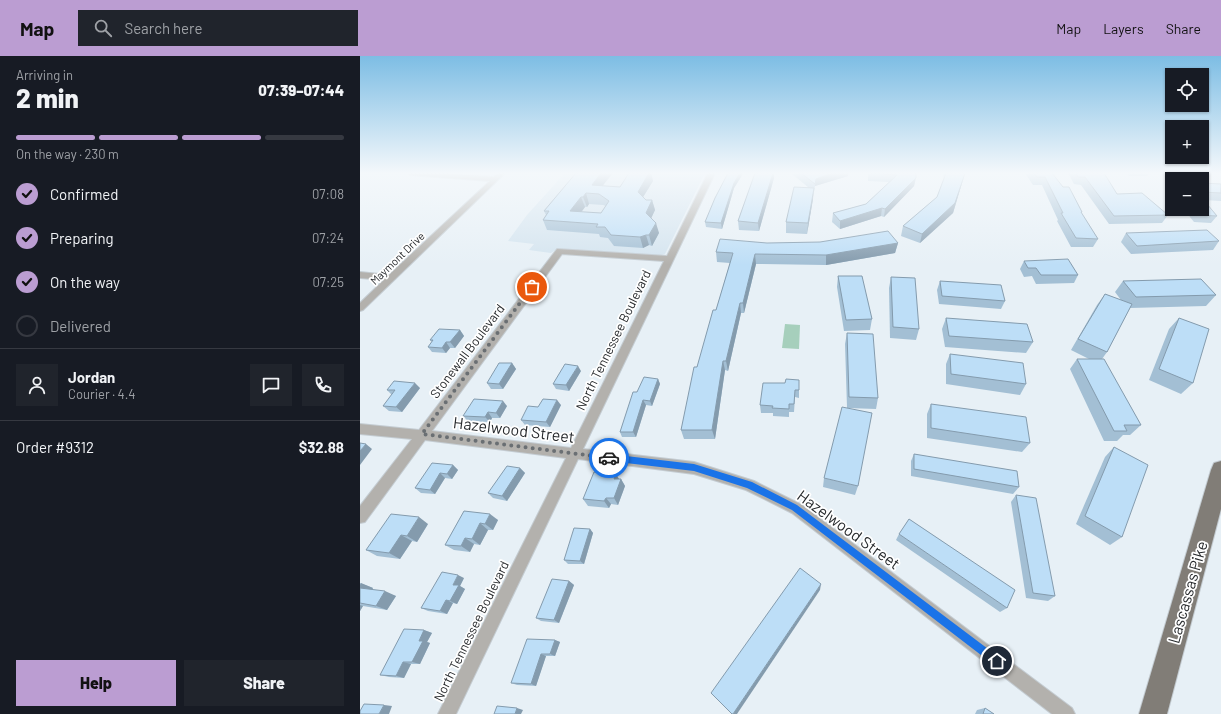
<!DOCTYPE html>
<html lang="en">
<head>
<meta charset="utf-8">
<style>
	body { margin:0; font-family:Barlow,sans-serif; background:#20242c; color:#f1f3f6; height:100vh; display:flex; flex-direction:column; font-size:15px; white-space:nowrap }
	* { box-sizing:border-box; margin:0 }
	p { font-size:13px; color:#9ea1a6 }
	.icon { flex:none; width:22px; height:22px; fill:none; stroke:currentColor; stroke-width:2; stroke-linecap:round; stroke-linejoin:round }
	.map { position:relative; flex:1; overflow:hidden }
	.panel { display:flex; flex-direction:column; background:#171b24; width:360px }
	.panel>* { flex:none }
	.controls { position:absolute; left:805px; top:12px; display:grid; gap:8px }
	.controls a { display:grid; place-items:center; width:44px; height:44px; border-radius:0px; background:#171b24; box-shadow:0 1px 3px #0004; font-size:20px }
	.pin { position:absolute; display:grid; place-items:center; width:34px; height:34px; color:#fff; margin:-17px; border:2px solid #fff; border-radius:50%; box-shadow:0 1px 4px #0007 }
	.courier { position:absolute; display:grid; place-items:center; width:40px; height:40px; margin:-20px; border:3px solid #1a73e8; border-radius:50%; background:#fff; color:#222; box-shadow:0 1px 5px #0007 }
	.overview em { font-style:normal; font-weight:800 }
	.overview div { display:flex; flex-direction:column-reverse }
	.overview { display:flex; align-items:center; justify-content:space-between; height:68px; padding:0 16px }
	h1 { font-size:26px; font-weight:800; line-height:30px }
	.bar { display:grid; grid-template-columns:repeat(4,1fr); gap:6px 4px; align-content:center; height:48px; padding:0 16px }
	.bar i { height:5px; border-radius:3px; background:#363941 }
	.bar .on { background:#bb9dd2 }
	.bar p { grid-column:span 4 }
	.line { display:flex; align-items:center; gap:10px; padding:0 16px; border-top:1px solid #363941 }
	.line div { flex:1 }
	.round { display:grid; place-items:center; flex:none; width:42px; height:42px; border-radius:0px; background:#20242c }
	ol { padding:0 16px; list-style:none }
	li { display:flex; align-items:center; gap:12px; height:44px }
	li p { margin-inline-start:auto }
	li .icon { padding:4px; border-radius:50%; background:#bb9dd2; color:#111; stroke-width:4 }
	li:last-child { color:#9ea1a6 }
	li i { width:22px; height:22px; border:2px solid #363941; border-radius:50% }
	.button { display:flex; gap:8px; margin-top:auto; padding:8px 16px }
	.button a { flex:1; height:46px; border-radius:0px; background:#bb9dd2; color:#111; font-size:16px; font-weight:800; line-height:46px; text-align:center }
	.button a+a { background:#20242c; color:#f1f3f6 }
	header { display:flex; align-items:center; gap:24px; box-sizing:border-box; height:56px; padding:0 20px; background:#bb9dd2; color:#111 }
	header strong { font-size:19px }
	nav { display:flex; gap:22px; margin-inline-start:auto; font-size:14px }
	.search { width:280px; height:36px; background:#20242c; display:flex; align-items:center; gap:10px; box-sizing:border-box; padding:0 14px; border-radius:0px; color:#9ea1a6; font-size:15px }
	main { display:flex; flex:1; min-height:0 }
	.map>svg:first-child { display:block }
</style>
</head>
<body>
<header>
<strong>Map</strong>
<div class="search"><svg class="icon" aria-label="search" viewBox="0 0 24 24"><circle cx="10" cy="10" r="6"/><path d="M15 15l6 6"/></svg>Search here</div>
<nav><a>Map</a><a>Layers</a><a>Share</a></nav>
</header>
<main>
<section class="panel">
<div class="overview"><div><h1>2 min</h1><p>Arriving in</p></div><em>07:39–07:44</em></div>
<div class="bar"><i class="on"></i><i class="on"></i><i class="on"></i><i></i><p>On the way · 230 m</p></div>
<ol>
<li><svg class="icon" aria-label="check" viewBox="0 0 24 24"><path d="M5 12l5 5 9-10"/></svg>Confirmed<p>07:08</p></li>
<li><svg class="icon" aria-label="check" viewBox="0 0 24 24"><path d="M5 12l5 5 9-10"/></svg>Preparing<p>07:24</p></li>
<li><svg class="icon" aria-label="check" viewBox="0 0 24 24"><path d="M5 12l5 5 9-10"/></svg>On the way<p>07:25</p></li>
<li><i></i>Delivered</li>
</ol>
<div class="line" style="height:72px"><a class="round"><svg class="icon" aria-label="person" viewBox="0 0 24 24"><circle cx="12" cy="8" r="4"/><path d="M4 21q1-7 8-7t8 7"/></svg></a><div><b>Jordan</b><p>Courier · 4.4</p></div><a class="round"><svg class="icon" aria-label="chat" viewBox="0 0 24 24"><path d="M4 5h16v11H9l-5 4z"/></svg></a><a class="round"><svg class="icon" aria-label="phone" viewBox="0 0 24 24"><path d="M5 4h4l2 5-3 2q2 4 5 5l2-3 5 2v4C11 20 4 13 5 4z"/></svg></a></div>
<div class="line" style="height:52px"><div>Order #9312</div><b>$32.88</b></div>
<div class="button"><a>Help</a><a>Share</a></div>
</section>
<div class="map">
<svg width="861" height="658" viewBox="0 0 861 658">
	<rect width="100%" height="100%" fill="#e7f0f6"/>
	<polygon fill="#d4e4ef" points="205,117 345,117 305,198 298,200 197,193 191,197 169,194 174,188 148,185 167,159"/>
	<polygon fill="#a6cfbc" points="425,268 440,269 439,293 422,292"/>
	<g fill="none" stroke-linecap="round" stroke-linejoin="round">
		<g stroke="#c4ccd2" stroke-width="2">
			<g id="street">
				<polygon points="47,117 82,117 134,121 138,117 145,117 3,254 0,255 0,247 24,224 0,222 0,216 29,219 130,125 50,119"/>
				<path d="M 348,117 L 355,117 L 223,393 L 334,406 L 394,425 L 442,449 L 712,652 L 715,658 L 692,658 L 432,457 L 386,434 L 334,418 L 218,403 L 96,658 L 78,658 L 206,402 L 65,384 L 5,466 L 0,467 L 0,450 L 52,383 L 0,378 L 0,368 L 59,374 L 197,193 L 307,200 ZM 202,198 L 304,205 L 211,392 L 72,375 Z"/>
			</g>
		</g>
		<g stroke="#c4ccd2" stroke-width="2">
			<polygon id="primary" points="861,405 861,453 807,658 779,658 851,414 854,407"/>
		</g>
		<use href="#street" fill="#b3b1ad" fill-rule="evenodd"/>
		<use href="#primary" fill="#817d77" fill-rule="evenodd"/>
	</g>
	<g fill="#a3bfd4" fill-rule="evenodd">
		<path d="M 269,117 L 291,117 L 293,125 L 283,141 L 286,144 L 292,144 L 295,154 L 291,162 L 299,177 L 292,190 L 289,189 L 283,192 L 254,190 L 248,182 L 240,181 L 239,178 L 187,174 L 183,164 L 186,159 L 184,155 L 242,130 L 260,131 ZM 229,148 L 243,149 L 246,150 L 241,157 L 221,156 L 225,151 L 227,151 Z"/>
		<polygon points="395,117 414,117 414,122 399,175 379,174 378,165"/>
		<polygon points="431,117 488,117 488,120 455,130 454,136 453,135 453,143 447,178 426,177 426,166 449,132"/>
		<polygon points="508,117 556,117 554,130 524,161 521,160 480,173 472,166 473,157 506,148 529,126 508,125"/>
		<polygon points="583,117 605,117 593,157 560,187 541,180 543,170 577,141 584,122"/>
		<polygon points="665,117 692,117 722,156 721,157 738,183 733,191 711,191 697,165 698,164 682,129 673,129"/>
		<polygon points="708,117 745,117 745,118 757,138 808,159 802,167 749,168 721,129 714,128"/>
		<polygon points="766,117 789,117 787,120 769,120"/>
		<polygon points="381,121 374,132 362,173 346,171 345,166"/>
		<polygon points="842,127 861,128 861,145 844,144 857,160 851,167 834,166 826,156 828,154 828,153 842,153"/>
		<polygon points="766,177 859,185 853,194 771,198 761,186"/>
		<polygon points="407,187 538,187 535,197 466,209 396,208 384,257 381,257 368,315 365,314 355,383 324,383 321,374 337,311 356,254 370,207 357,206 356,196"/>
		<polygon points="664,205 718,219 714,227 676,228 672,220 664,221 660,213"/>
		<polygon points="478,220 512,263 510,274 484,275 477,231"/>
		<polygon points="531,221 559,273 556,284 530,282 529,232"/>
		<polygon points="580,225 645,245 641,253 579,248 577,234"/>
		<polygon points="763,225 856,239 846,250 770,252 747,296 742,303 781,369 770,379 763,379 757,385 744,385 710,313 717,303 729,303 711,294 737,249 745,238 761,244 755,236"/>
		<polygon points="586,262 673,286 666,297 585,291 582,273"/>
		<polygon points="819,262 833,327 821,338 789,324 809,273"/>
		<polygon points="100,274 104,280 95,292 90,292 86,297 72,296 68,291 72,286 70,284"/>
		<polygon points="487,277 518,342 516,353 487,352 485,288"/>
		<polygon points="590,298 666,328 660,339 586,328 586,308"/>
		<polygon points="152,307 156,313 143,333 131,333 127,327"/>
		<polygon points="221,315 209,335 196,333 193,328"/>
		<polygon points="298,323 300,328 292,350 286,349 276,381 262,381 260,376 277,336"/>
		<polygon points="439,324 439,342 435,341 434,356 429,356 429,361 413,360 413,357 401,357 400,349 425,327"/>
		<polygon points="60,332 42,356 29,355 23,350 32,339 27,334"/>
		<polygon points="571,348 670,387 662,396 567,382 567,358"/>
		<polygon points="201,349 190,371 165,369 161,364 178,351"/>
		<polygon points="147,350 140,362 132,362 130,366 108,365 103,360"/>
		<polygon points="754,391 762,481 750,489 716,468 745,401"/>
		<polygon points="554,398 659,431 653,438 551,420 551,405"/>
		<polygon points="93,409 98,414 92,423 85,422 75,438 61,437 55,432"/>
		<polygon points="160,412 165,417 147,445 133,442 128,437"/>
		<polygon points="256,418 259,423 261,423 265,430 258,449 251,448 249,452 228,450 223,443"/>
		<polygon points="464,422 498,430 495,439 463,431"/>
		<polygon points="656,439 695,540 688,545 666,542 651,446"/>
		<polygon points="104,455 138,464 133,474 128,474 120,489 114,488 110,496 94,494 85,489"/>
		<polygon points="68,468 57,486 52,485 40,503 17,500 6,494"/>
		<polygon points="230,473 233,477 224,508 208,508 204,504"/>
		<polygon points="539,478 647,552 640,556 536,484"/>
		<polygon points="104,522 100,530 105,533 97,548 93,547 87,558 68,555 61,552"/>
		<polygon points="209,525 214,529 199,567 181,565 176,562"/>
		<polygon points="0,527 13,532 12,534 36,540 27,554 3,550 0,555"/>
		<polygon points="64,574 72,577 67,586 70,587 60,608 51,608 44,622 29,621 20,619"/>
		<polygon points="195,584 200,586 195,600 186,600 176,630 157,629 151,627"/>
		<polygon points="625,652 634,658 615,658 617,654"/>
	</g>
	<g fill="#849bad">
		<polygon points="241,117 253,117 236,138 232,129"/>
		<polygon points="289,117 291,117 293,125 280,146 278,136"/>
		<polygon points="380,117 383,117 381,121 374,132 362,173 361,167 374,127"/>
		<polygon points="413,117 414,117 414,122 399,175 398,167"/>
		<polygon points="473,117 488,117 488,120 455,130 454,136 456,123"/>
		<polygon points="605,117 593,157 560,187 562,178"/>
		<polygon points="556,122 554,130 524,161 525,153"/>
		<polygon points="454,132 453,143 447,178 448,167"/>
		<polygon points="226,137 229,148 227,151 223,141"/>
		<polygon points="221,141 225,151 214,166 210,155"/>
		<polygon points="292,144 295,154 289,167 286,157"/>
		<polygon points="522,152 521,160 480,173 480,165"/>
		<polygon points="296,167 299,177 292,190 289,179"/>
		<polygon points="286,179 289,189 283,192 280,181"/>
		<polygon points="538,187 535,197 466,209 466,199"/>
		<polygon points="395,198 396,208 384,257 383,247"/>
		<polygon points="380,247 381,257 368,315 366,305"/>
		<polygon points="100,274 104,280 95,292 90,286"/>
		<polygon points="86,286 90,292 86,297 82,292"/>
		<polygon points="363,305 365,314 355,383 352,374"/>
		<polygon points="152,307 156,313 143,333 139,328"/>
		<polygon points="218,310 221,315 209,335 206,329"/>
		<polygon points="298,323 300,328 292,350 290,345"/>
		<polygon points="55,327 60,332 42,356 36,351"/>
		<polygon points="197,344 201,349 190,371 186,366"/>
		<polygon points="283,344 286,349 276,381 273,376"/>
		<polygon points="143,345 147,350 140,362 136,357"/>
		<polygon points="128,356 132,362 130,366 125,361"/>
		<polygon points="6,388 12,393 0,409 0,395"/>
		<polygon points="93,409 98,414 92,423 87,418"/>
		<polygon points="160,412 165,417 147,445 142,440"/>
		<polygon points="80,417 85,422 75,438 70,434"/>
		<polygon points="256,418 260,425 254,423"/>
		<polygon points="261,423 265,430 258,449 254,442"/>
		<polygon points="246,442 251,448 249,452 244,445"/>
		<polygon points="130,458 138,464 133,474 125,468"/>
		<polygon points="59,461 68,468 57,486 47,480"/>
		<polygon points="120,467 128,474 120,489 112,483"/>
		<polygon points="230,473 233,477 224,508 220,505"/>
		<polygon points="41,479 52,485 40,503 29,497"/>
		<polygon points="105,482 114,488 110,496 101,490"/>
		<polygon points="98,519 104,522 100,530 105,533 97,548 90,545 93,529"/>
		<polygon points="209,525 214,529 199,567 194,564"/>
		<polygon points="1,527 13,532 10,537 0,533 0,529"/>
		<polygon points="461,528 460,534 377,658 373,658"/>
		<polygon points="25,535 36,540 27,554 16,550"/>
		<polygon points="86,544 93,547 87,558 80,555"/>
		<polygon points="0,549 3,550 0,555"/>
		<polygon points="64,574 72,577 67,586 70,587 60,608 52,606 59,585"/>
		<polygon points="195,584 200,586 195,600 190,598"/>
		<polygon points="181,598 186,600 176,630 171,628"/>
		<polygon points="43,606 51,608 44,622 36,620"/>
		<polygon points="24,649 32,650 29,658 19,658"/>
		<polygon points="157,652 163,654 161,658 155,658"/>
	</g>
	<g fill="#bddef7" stroke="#849bad" fill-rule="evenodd">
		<path d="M 216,117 L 241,117 L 232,129 L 260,131 L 269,117 L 289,117 L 278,136 L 286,144 L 292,144 L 286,157 L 296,167 L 289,179 L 286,179 L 280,181 L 251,179 L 245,171 L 236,171 L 238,168 L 183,164 L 189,155 L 184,155 ZM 226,137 L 239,138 L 249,145 L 241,157 L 210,155 L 221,141 L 223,141 Z"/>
		<polygon points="368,117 380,117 374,127 361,167 345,166 355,142"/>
		<polygon points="395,117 413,117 398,167 378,165"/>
		<polygon points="441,117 473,117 456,123 455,128"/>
		<polygon points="511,117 556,117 556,122 525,153 522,152 480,165 473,157 506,148 537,119"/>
		<polygon points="586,117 605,117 595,147 562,178 543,170 577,141"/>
		<polygon points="674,117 692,117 703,131 709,131 722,156 721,156 738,183 716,182 701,157 703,157 685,121 677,121"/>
		<polygon points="716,117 744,117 757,138 782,137 808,159 754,160 725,121 718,121"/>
		<polygon points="842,127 861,128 861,137 842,136"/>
		<polygon points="434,131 454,132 448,167 426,166"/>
		<polygon points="842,142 857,160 839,159 835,153 842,153"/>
		<polygon points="847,174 859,185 777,190 766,177"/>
		<polygon points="528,175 538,187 466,199 395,198 383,247 380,247 366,305 363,305 352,374 321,374 334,311 337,311 353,254 356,254 373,197 356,196 360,183 407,187 460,186"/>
		<polygon points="708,203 718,219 681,219 676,212 668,212 664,205"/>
		<polygon points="478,220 502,220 512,263 486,264"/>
		<polygon points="531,221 555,222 559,273 533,271"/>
		<polygon points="841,223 856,239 776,241 763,225"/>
		<polygon points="580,225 641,229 645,245 582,240"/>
		<polygon points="745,238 772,248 747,296 718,283"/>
		<polygon points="586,262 667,268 673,286 589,280"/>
		<polygon points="819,262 849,273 833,327 799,313"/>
		<polygon points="79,273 100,274 90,286 86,286 82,292 68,291 73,284 70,284"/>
		<polygon points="487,277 513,278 518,342 489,341"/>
		<polygon points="590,298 663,307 666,328 591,318"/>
		<polygon points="717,303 744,303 781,369 764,369 767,375 754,375"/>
		<polygon points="139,307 152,307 139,328 127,327"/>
		<polygon points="205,308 218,310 206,329 193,328"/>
		<polygon points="284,321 298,323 290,345 283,344 273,376 260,376 273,336 277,336"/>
		<polygon points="426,323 439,324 439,334 435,334 434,348 429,348 429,353 412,352 413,350 400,349 403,327 425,327"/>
		<polygon points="34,325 55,327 36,351 23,350 35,334 27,334"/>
		<polygon points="114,343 143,345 136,357 128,356 125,361 103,360"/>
		<polygon points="183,343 197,344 186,366 161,364 168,350 178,351"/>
		<polygon points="571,348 666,361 670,387 571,372"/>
		<polygon points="482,351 512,357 498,430 464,422"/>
		<polygon points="0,387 6,388 0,395"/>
		<polygon points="754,391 788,409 762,481 725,460"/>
		<polygon points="554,398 657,415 659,431 554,413"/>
		<polygon points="72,407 93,409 87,418 80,417 70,434 55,432"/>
		<polygon points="147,410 160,412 142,440 128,437"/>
		<polygon points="234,416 256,418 254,423 261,423 254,442 246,442 244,445 223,443"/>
		<polygon points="656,439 676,442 695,540 673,537"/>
		<polygon points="104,455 130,458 125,468 120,467 112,483 105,482 101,490 85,489"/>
		<polygon points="31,458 59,461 47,480 41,479 29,497 6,494"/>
		<polygon points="549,463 655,534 647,552 539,478"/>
		<polygon points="214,472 230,473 220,505 204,504"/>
		<polygon points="440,512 461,528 373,658 372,658 351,637"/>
		<polygon points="82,516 98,519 93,529 99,529 90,545 86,544 80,555 61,552"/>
		<polygon points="192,523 209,525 194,564 176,562"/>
		<polygon points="0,532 25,535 16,550 0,547"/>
		<polygon points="44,573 64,574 59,585 63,585 52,606 43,606 36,620 20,619"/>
		<polygon points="167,583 195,584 190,598 181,598 171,628 151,627"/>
		<polygon points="4,648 24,649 19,658 0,658 0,655"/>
		<polygon points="137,650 157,652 155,658 134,658"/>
		<polygon points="625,652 634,658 623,658"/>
	</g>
	<linearGradient id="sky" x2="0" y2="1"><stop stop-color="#7dbde4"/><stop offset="0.56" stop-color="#f4f8fb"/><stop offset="1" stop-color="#f4f8fb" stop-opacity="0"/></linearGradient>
	<rect width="861" height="209" fill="url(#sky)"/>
	<polygon fill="#1a73e8" points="249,398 334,408 392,426 437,449 640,602 642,605 640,609 637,610 634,609 432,454 387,432 334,415 249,405 245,402"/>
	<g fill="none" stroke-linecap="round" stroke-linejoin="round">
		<polyline stroke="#6a6f73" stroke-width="4" stroke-dasharray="0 7.2" points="172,231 62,378 249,402"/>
	</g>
	<g text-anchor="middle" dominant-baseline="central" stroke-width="3.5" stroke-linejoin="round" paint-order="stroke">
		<g font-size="11" fill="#26292c" stroke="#fff">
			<text transform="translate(37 202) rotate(-44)">Maymont Drive</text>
		</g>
		<g font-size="13" fill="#26292c" stroke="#fff">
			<text transform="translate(253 284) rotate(-64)">North Tennessee Boulevard</text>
			<text transform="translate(107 295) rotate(-53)">Stonewall Boulevard</text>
			<text transform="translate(111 575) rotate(-64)">North Tennessee Boulevard</text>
		</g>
		<g font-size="16" fill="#26292c" stroke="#fff">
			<text transform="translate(154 373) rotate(7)">Hazelwood Street</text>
			<text transform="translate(489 473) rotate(36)">Hazelwood Street</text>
			<text transform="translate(827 536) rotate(-74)">Lascassas Pike</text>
		</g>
	</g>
</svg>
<div class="controls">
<a><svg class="icon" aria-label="locate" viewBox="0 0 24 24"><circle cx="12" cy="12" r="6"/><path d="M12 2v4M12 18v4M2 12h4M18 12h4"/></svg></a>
<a>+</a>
<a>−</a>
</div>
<div class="pin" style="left:172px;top:231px;background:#ea580c"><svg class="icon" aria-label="bag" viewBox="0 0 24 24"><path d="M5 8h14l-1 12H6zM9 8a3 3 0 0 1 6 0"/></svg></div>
<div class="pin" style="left:637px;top:605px;background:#1f2937"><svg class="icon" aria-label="home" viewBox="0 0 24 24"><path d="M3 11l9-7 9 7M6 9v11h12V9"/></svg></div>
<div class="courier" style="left:249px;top:402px"><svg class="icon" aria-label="car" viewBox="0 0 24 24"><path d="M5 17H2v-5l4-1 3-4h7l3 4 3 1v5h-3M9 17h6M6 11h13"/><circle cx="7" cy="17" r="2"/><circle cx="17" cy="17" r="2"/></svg></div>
</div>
</main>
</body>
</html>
